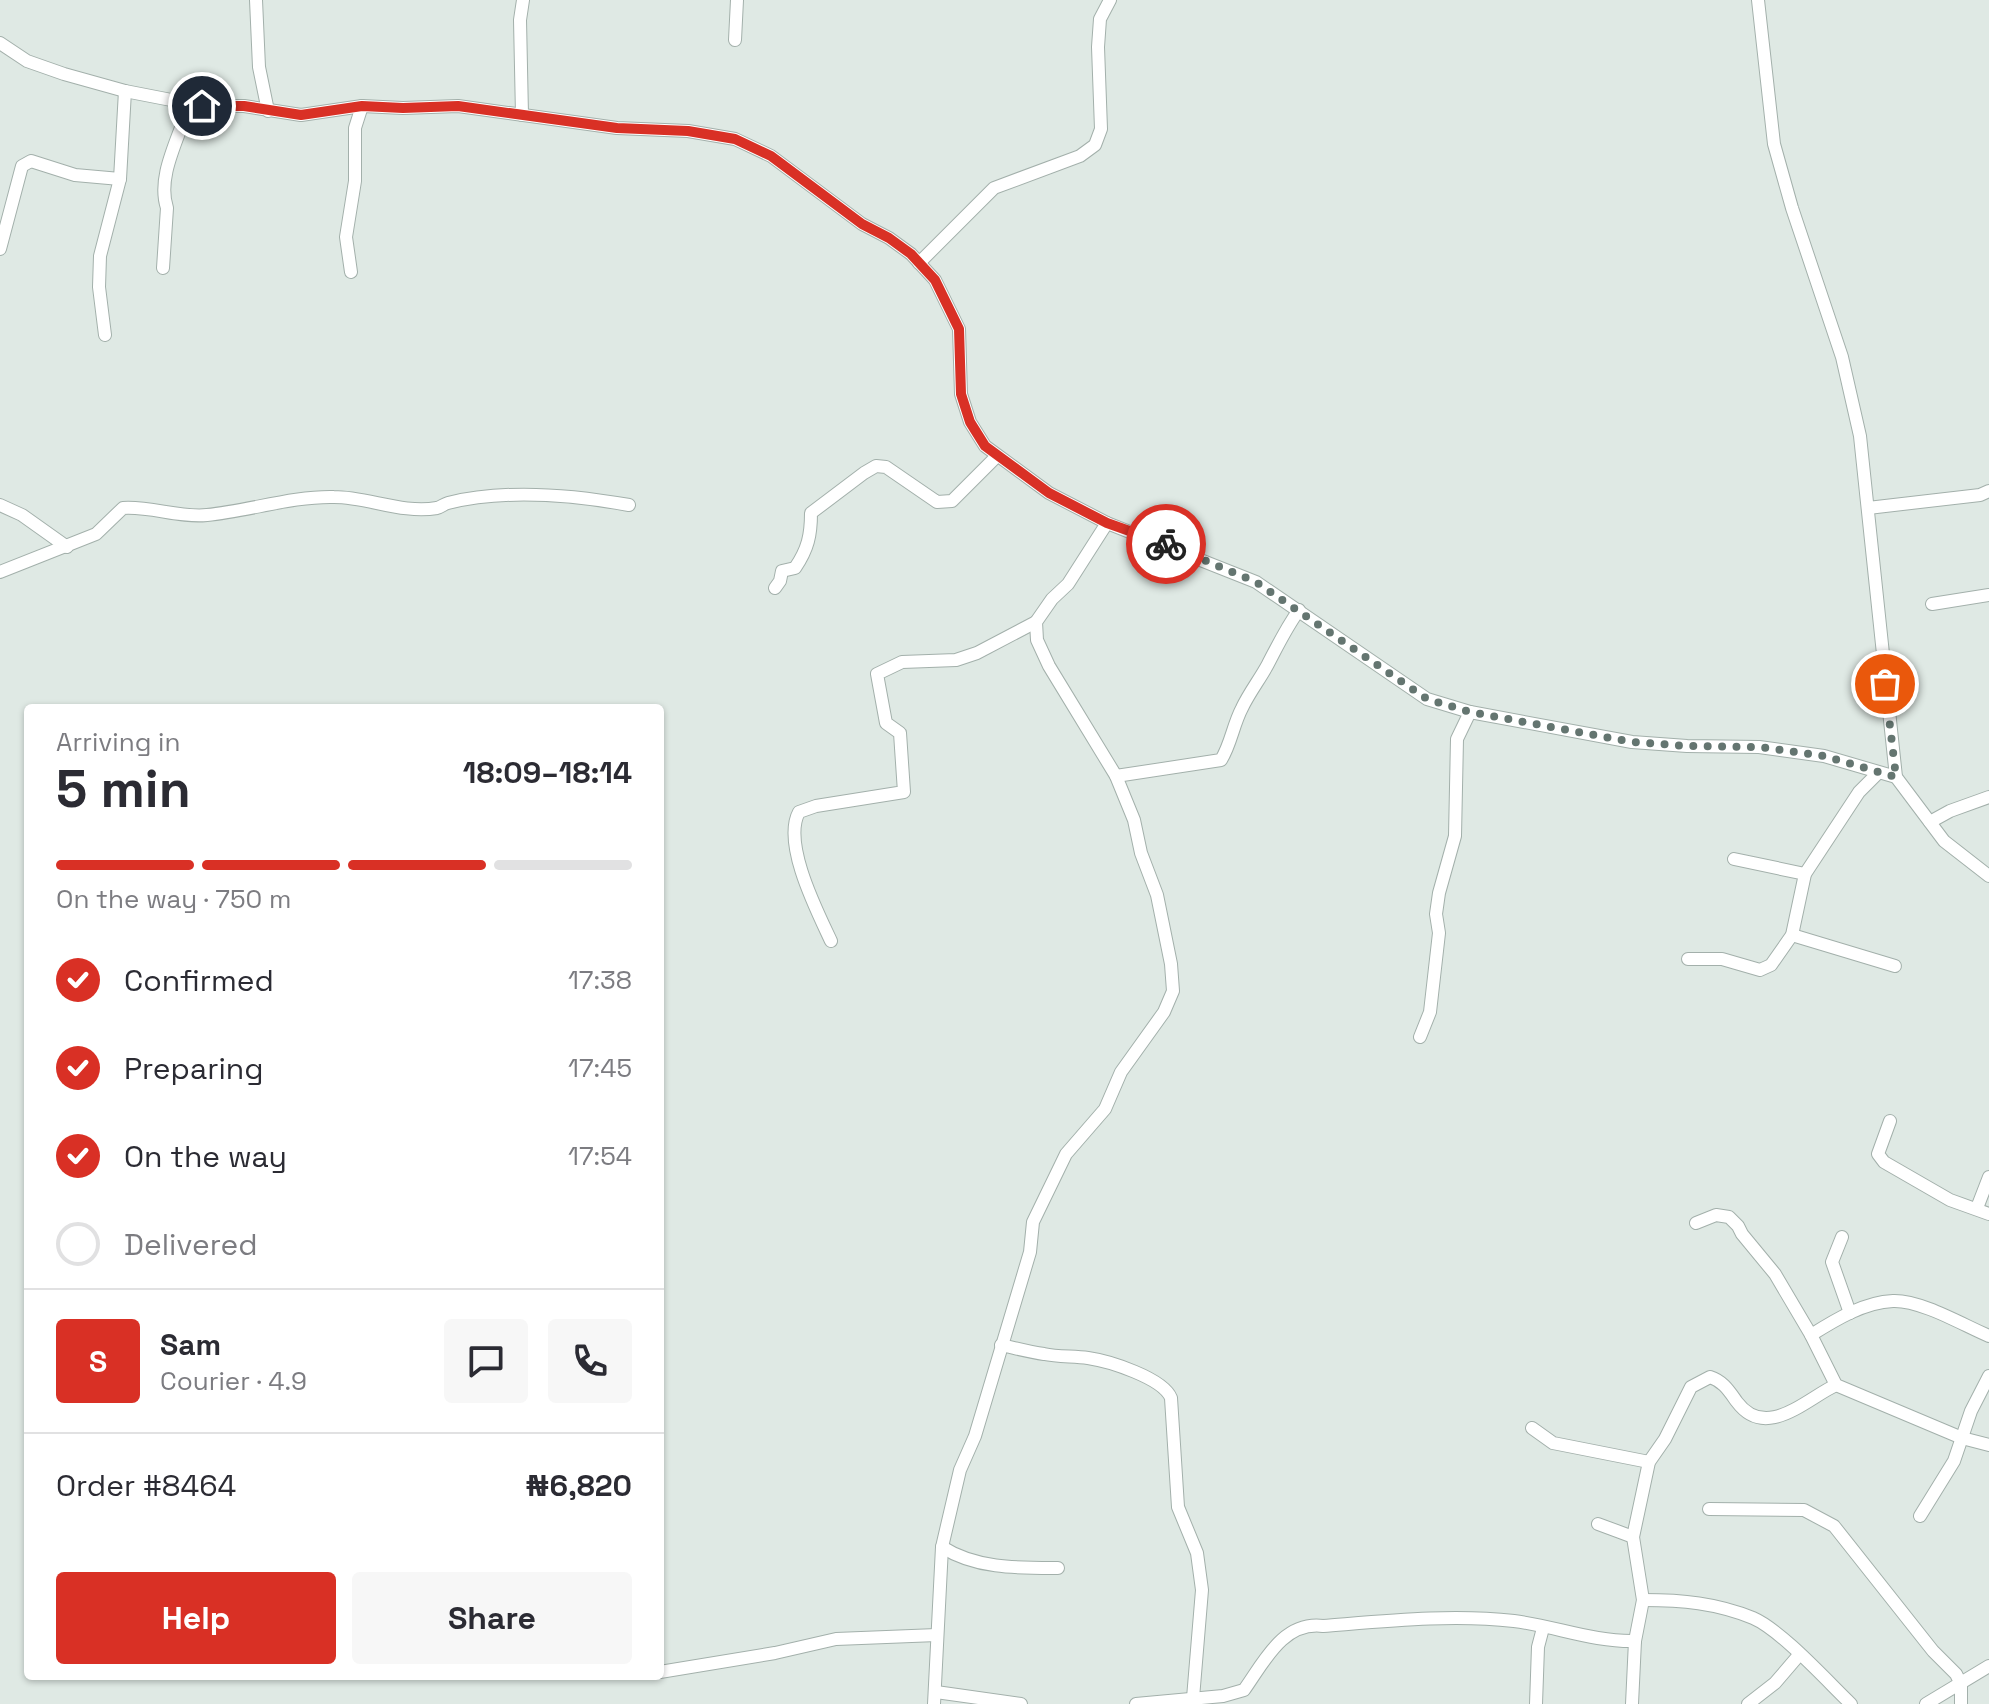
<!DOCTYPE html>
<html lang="en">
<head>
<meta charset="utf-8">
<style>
	body { margin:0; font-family:"Space Grotesk",sans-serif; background:#f7f7f7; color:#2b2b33; height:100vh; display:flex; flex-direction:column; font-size:30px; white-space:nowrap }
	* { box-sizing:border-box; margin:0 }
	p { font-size:26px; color:#7c7c81 }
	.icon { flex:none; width:44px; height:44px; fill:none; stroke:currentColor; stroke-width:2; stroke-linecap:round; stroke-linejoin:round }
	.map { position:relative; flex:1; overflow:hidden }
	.panel { position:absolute; left:24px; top:704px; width:640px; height:976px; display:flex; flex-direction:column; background:#fff; border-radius:8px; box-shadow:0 2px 6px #0004 }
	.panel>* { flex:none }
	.pin { position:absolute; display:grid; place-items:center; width:68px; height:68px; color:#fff; margin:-34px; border:4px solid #fff; border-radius:50%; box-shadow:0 2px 8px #0007 }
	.courier { position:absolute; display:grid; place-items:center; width:80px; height:80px; margin:-40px; border:6px solid #d93025; border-radius:50%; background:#fff; color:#222; box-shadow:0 2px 10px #0007 }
	.summary em { font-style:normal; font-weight:700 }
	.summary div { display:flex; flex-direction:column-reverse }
	.summary { display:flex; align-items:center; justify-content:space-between; height:136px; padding:0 32px }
	h1 { font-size:52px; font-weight:700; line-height:60px }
	.bar { display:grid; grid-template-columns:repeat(4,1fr); gap:12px 8px; align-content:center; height:96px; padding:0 32px }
	.bar i { height:10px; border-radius:6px; background:#e1e1e2 }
	.bar .selected { background:#d93025 }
	.bar p { grid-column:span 4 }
	.line { display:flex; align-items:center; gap:20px; padding:0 32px; border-top:2px solid #e1e1e2 }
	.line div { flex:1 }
	.round { display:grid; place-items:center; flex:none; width:84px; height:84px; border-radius:8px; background:#f7f7f7 }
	ol { padding:0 32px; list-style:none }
	li { display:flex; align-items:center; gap:24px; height:88px }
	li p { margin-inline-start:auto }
	li .icon { padding:8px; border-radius:50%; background:#d93025; color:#fff; stroke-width:4 }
	li:last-child { color:#7c7c81 }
	li i { width:44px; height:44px; border:4px solid #e1e1e2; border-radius:50% }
	.cta { display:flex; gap:16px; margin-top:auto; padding:16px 32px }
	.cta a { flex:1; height:92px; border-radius:8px; background:#d93025; color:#fff; font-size:32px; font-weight:700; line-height:92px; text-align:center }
	.cta a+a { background:#f7f7f7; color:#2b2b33 }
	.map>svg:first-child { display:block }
</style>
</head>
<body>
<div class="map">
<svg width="1989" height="1704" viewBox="0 0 1989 1704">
	<rect width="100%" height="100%" fill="#dfe9e4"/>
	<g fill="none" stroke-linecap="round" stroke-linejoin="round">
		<g stroke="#a3b0ab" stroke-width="14">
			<g id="street">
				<polyline points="256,0 259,67 268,111"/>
				<polyline points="1758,0 1774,144 1792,208 1842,357 1860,436 1896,777 1944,841 1989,876"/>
				<polyline points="735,40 737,0"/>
				<polyline points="0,43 27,61 64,74 125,91 202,106 244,106 301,115 362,106 403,108 458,106 617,128 688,131 735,139 771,156 862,224 889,238 911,254 935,280 959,329 961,394 970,422 985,446 1049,493 1107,523 1256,582 1427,699 1470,712 1632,742 1687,746 1759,747 1824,756 1896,777"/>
				<polyline points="522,115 520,20 523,0"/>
				<polyline points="0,249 22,166 31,161 75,175 120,179"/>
				<polyline points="919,263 994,188 1080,156 1095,145 1101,129 1098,47 1100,19 1110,0"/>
				<path d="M 163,268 L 167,208 C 156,175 181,135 189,104"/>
				<polyline points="351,272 346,237 355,181 355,128 362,106"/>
				<polyline points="105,335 99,287 100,256 120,179 125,91"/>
				<polyline points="0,505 22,515 67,547"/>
				<polyline points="1868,508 1980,495 1989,491"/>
				<path d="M 0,572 L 96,534 L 123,508 C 151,506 179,518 207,515 C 249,511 292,496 334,497 C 368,497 402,514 437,508 C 441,507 444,504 448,503 C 504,489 573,495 629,505"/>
				<path d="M 775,588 L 780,581 L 782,571 L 795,568 C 808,549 811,535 811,513 L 864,473 L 876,466 L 886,467 L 937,502 L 952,501 L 997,456"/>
				<polyline points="1932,604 1989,595"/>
				<path d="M 1116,776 L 1221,760 C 1231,744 1233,725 1242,708 C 1249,693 1260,679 1268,664 C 1278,645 1286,628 1299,610"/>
				<polyline points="1930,822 1950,811 1989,797"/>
				<polyline points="1734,859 1805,874"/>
				<polyline points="1792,935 1895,966"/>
				<path d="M 831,941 C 817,911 782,843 799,812 L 816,806 L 904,792 L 900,733 L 886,723 L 877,674 L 902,662 L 956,660 L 977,653 L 1036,622"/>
				<polyline points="1688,959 1722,959 1760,970 1771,965 1792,935 1805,874 1859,792 1878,773"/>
				<polyline points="1420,1037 1430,1012 1439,933 1436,914 1439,893 1455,836 1457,739 1470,712"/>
				<polyline points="1890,1121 1878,1154 1884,1162 1950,1200 1989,1214"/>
				<polyline points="1977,1208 1989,1177"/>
				<polyline points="1696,1223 1716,1215 1729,1217 1738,1226 1742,1234 1775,1274 1811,1335 1836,1385 1962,1438 1989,1445"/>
				<polyline points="1842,1237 1832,1262 1850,1313"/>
				<path d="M 1811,1335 C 1835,1320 1864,1302 1893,1301 C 1921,1300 1963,1325 1989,1336"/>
				<path d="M 1001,1345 C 1015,1348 1029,1352 1044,1354 C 1058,1357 1074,1356 1088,1358 C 1109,1361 1163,1378 1171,1398 L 1178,1507 L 1197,1553 L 1202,1590 L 1193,1698"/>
				<polyline points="1532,1428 1553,1443 1649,1462"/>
				<polyline points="1709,1509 1804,1510 1834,1526 1933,1651 1956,1674 1961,1684 1961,1704"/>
				<polyline points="1920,1516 1954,1461 1971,1411 1989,1376"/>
				<polyline points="1598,1524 1633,1537"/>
				<path d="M 942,1547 C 976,1569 1019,1568 1058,1568"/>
				<path d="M 1643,1600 C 1682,1600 1716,1603 1753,1618 C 1781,1630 1828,1682 1851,1704"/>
				<polyline points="660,1672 775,1653 836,1639 937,1635"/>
				<polyline points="936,1692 1021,1704"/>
				<polyline points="934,1704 942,1547 960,1470 975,1436 1030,1252 1033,1222 1066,1154 1105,1109 1121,1072 1164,1012 1173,991 1171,964 1157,895 1141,853 1134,820 1116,776 1049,666 1037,640 1036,622 1052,599 1068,584 1107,523"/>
				<path d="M 1136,1704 L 1223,1696 L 1244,1690 C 1264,1662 1283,1621 1323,1626 C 1386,1621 1451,1614 1514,1621 C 1555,1626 1593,1642 1635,1641"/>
				<polyline points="1536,1704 1538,1647 1543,1628"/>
				<path d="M 1632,1704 L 1635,1641 L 1643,1600 L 1633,1537 L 1649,1462 L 1665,1439 L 1691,1387 L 1710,1377 C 1723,1381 1729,1391 1737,1402 C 1766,1441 1806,1399 1836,1385"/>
				<polyline points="1748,1704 1775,1683 1799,1655"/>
				<polyline points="1926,1704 1989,1666"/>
			</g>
		</g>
		<use href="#street" stroke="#fff" stroke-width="12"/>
	</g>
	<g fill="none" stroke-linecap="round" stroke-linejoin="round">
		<polyline stroke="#647570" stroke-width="8" stroke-dasharray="0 14.4" points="1166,544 1256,582 1427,699 1470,712 1632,742 1687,746 1759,747 1824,756 1896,777 1885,684"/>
		<polyline stroke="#d93025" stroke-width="10" points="202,106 244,106 301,115 362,106 403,108 458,106 617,128 688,131 735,139 771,156 862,224 889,238 911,254 935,280 959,329 961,394 970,422 985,446 1049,493 1107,523 1166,544"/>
	</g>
</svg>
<div class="pin" style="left:1885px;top:684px;background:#ea580c"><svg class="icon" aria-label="bag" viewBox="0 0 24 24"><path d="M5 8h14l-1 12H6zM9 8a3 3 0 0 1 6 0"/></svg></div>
<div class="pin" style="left:202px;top:106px;background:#1f2937"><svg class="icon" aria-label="home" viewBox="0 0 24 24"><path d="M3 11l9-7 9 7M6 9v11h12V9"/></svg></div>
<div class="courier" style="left:1166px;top:544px"><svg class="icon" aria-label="bike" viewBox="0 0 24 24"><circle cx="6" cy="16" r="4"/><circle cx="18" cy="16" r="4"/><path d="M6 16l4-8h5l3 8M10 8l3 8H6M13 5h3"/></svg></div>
<section class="panel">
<div class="summary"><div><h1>5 min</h1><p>Arriving in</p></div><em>18:09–18:14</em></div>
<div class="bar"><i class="selected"></i><i class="selected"></i><i class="selected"></i><i></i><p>On the way · 750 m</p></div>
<ol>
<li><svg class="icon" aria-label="check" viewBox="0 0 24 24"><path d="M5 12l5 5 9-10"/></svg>Confirmed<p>17:38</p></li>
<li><svg class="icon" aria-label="check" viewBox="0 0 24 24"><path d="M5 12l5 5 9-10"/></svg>Preparing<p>17:45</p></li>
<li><svg class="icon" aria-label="check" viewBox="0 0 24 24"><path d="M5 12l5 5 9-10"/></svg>On the way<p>17:54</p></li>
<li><i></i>Delivered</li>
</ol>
<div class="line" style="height:144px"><b class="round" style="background:#d93025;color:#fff">S</b><div><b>Sam</b><p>Courier · 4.9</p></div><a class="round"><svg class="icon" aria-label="chat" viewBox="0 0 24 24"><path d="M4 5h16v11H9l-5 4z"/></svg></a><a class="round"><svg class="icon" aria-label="phone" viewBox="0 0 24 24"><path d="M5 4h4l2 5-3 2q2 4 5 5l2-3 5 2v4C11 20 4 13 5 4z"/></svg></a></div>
<div class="line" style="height:104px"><div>Order #8464</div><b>₦6,820</b></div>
<div class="cta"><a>Help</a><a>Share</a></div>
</section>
</div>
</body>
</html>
